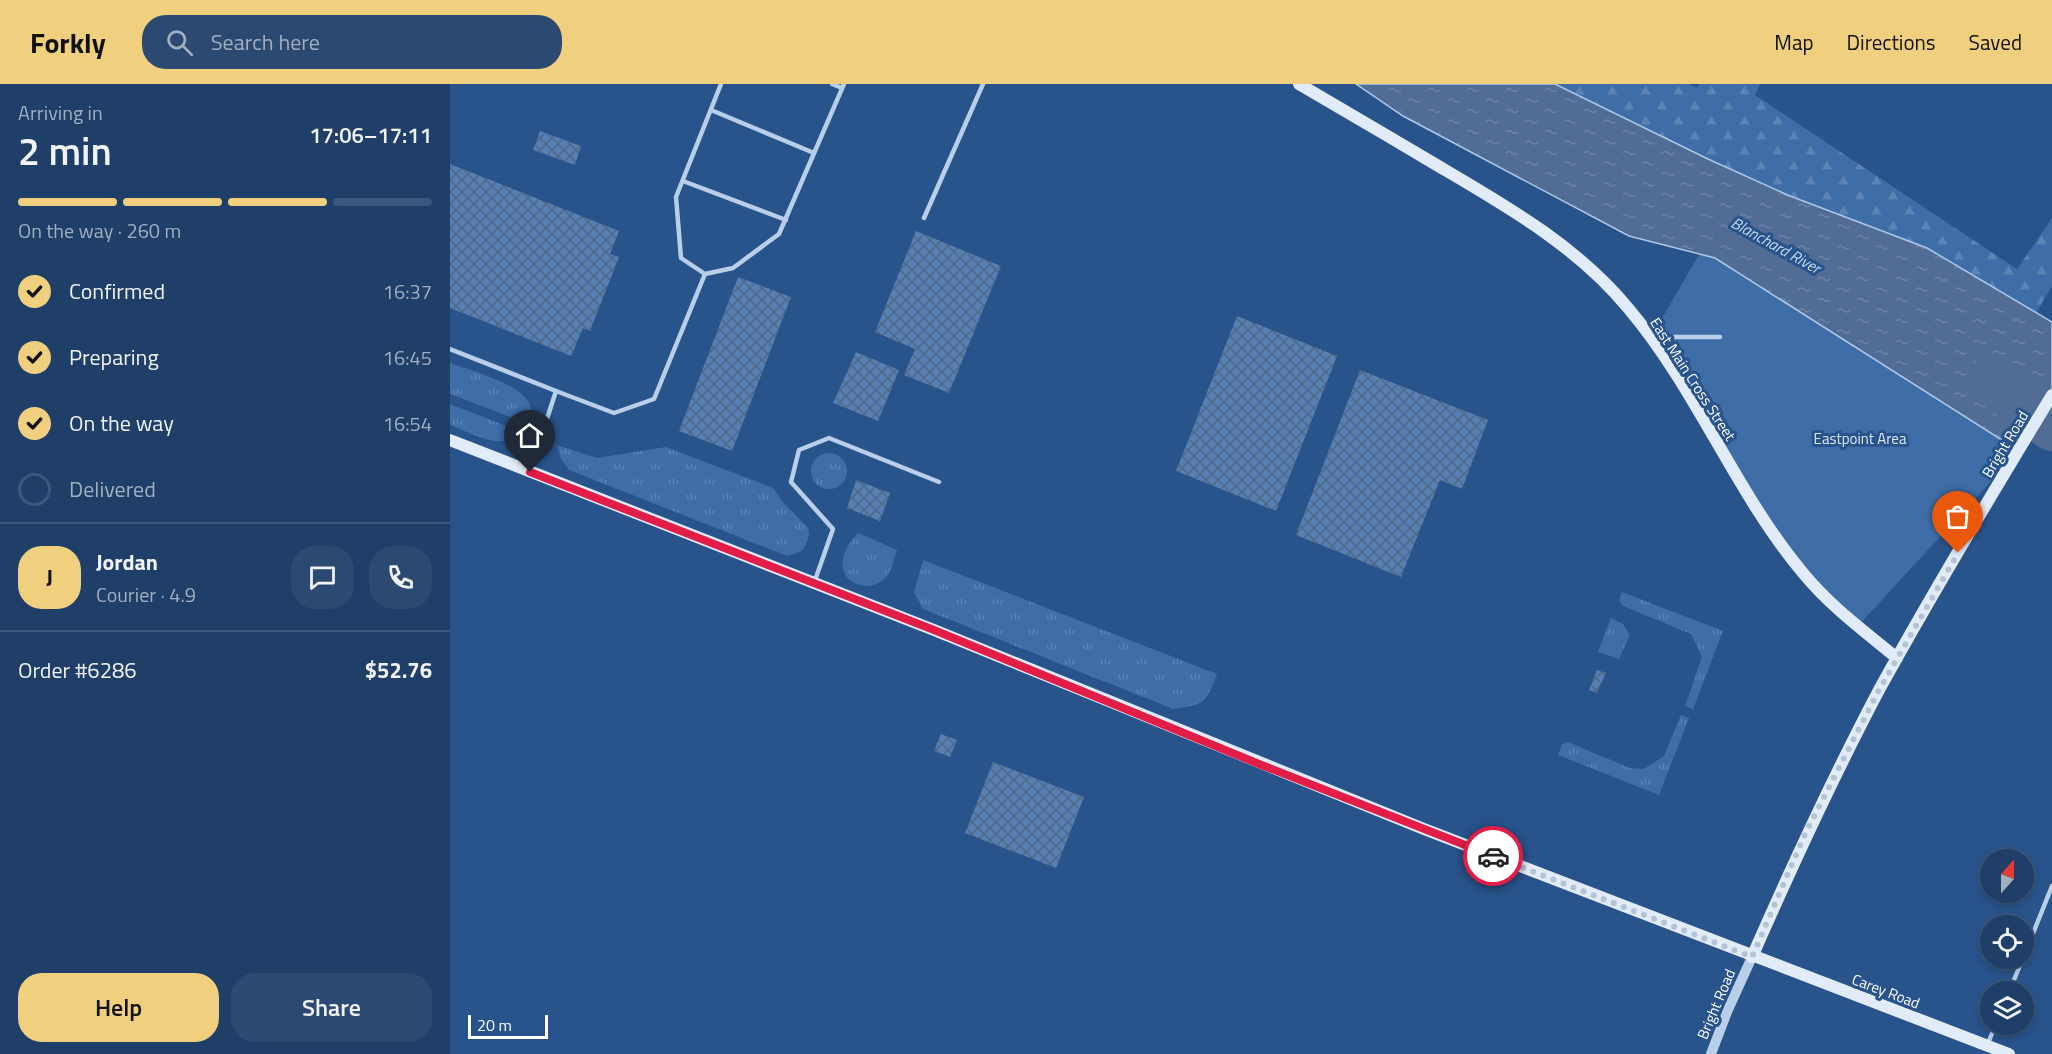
<!DOCTYPE html>
<html lang="en">
<head>
<meta charset="utf-8">
<style>
	body { margin:0; font-family:"Titillium Web",sans-serif; background:#2c4971; color:#f1f3f6; height:100vh; display:flex; flex-direction:column; font-size:22px; white-space:nowrap }
	* { box-sizing:border-box; margin:0 }
	p { font-size:20px; color:#a1aec0 }
	.icon { flex:none; width:33px; height:33px; fill:none; stroke:currentColor; stroke-width:2; stroke-linecap:round; stroke-linejoin:round }
	.map { position:relative; flex:1; overflow:hidden }
	.panel { display:flex; flex-direction:column; background:#1f3e68; width:450px }
	.panel>* { flex:none }
	.needle { width:39px; rotate:21deg }
	.buttons { position:absolute; left:1530px; top:765px; display:grid; gap:12px }
	.buttons a { display:grid; place-items:center; width:54px; height:54px; border-radius:50%; background:#1f3e68; box-shadow:0 3px 9px #0003,0 0 0 2px #3c577c; font-size:30px }
	.scale { position:absolute; left:18px; bottom:15px; width:80px; box-sizing:border-box; padding-left:6px; border:3px solid #fff; border-top:0; font-size:16px; line-height:21px; white-space:nowrap; color:#fff; -webkit-text-stroke:4px #29538b; paint-order:stroke }
	.pin { position:absolute; display:grid; place-items:center; width:51px; height:51px; color:#fff; margin:-62px -26px; border-radius:50% 50% 50% 0; rotate:-45deg; box-shadow:0 0 6px #0007 }
	.pin .icon { rotate:45deg }
	.courier { position:absolute; display:grid; place-items:center; width:60px; height:60px; margin:-30px; border:4px solid #e11d48; border-radius:50%; background:#fff; color:#222; box-shadow:0 2px 8px #0007 }
	.headline em { font-style:normal; font-weight:600 }
	.headline div { display:flex; flex-direction:column-reverse }
	.headline { display:flex; align-items:center; justify-content:space-between; height:102px; padding:0 18px }
	h1 { font-size:39px; font-weight:600; line-height:45px }
	.bar { display:grid; grid-template-columns:repeat(4,1fr); gap:9px 6px; align-content:center; height:72px; padding:0 18px }
	.bar i { height:8px; border-radius:4px; background:#3c577c }
	.bar .current { background:#f0d07f }
	.bar p { grid-column:span 4 }
	.line { display:flex; align-items:center; gap:15px; padding:0 18px; border-top:2px solid #3c577c }
	.line div { flex:1 }
	.round { display:grid; place-items:center; flex:none; width:63px; height:63px; border-radius:24px; background:#2c4971 }
	ol { padding:0 18px; list-style:none }
	li { display:flex; align-items:center; gap:18px; height:66px }
	li p { margin-inline-start:auto }
	li .icon { padding:6px; border-radius:50%; background:#f0d07f; color:#111; stroke-width:4 }
	li:last-child { color:#a1aec0 }
	li i { width:33px; height:33px; border:3px solid #3c577c; border-radius:50% }
	.action { display:flex; gap:12px; margin-top:auto; padding:12px 18px }
	.action a { flex:1; height:69px; border-radius:24px; background:#f0d07f; color:#111; font-size:24px; font-weight:600; line-height:69px; text-align:center }
	.action a+a { background:#2c4971; color:#f1f3f6 }
	header { display:flex; align-items:center; gap:36px; box-sizing:border-box; height:84px; padding:0 30px; background:#f0d07f; color:#111 }
	header strong { font-size:28px }
	nav { display:flex; gap:33px; margin-inline-start:auto; font-size:21px }
	.search { width:420px; height:54px; background:#2c4971; display:flex; align-items:center; gap:15px; box-sizing:border-box; padding:0 21px; border-radius:24px; color:#a1aec0; font-size:22px }
	main { display:flex; flex:1; min-height:0 }
	.map>svg:first-child { display:block }
</style>
</head>
<body>
<header>
<strong>Forkly</strong>
<div class="search"><svg class="icon" aria-label="search" viewBox="0 0 24 24"><circle cx="10" cy="10" r="6"/><path d="M15 15l6 6"/></svg>Search here</div>
<nav><a>Map</a><a>Directions</a><a>Saved</a></nav>
</header>
<main>
<section class="panel">
<div class="headline"><div><h1>2 min</h1><p>Arriving in</p></div><em>17:06–17:11</em></div>
<div class="bar"><i class="current"></i><i class="current"></i><i class="current"></i><i></i><p>On the way · 260 m</p></div>
<ol>
<li><svg class="icon" aria-label="check" viewBox="0 0 24 24"><path d="M5 12l5 5 9-10"/></svg>Confirmed<p>16:37</p></li>
<li><svg class="icon" aria-label="check" viewBox="0 0 24 24"><path d="M5 12l5 5 9-10"/></svg>Preparing<p>16:45</p></li>
<li><svg class="icon" aria-label="check" viewBox="0 0 24 24"><path d="M5 12l5 5 9-10"/></svg>On the way<p>16:54</p></li>
<li><i></i>Delivered</li>
</ol>
<div class="line" style="height:108px"><b class="round" style="background:#f0d07f;color:#111">J</b><div><b>Jordan</b><p>Courier · 4.9</p></div><a class="round"><svg class="icon" aria-label="chat" viewBox="0 0 24 24"><path d="M4 5h16v11H9l-5 4z"/></svg></a><a class="round"><svg class="icon" aria-label="phone" viewBox="0 0 24 24"><path d="M5 4h4l2 5-3 2q2 4 5 5l2-3 5 2v4C11 20 4 13 5 4z"/></svg></a></div>
<div class="line" style="height:78px"><div>Order #6286</div><b>$52.76</b></div>
<div class="action"><a>Help</a><a>Share</a></div>
</section>
<div class="map">
<svg width="1602" height="970" viewBox="0 0 1602 970">
	<defs>
		<pattern id="grass-tufts" width="24" height="20" patternUnits="userSpaceOnUse" patternTransform="scale(1.5)"><rect width="24" height="20" fill="#3e6da7"/><path d="M3 7l-1-3M5 7V3M7 7l1-3M15 17l-1-3M17 17v-4M19 17l1-3" fill="none" stroke="#5b83b4"/></pattern>
		<pattern id="forest-firs" width="22" height="20" patternUnits="userSpaceOnUse" patternTransform="scale(1.5)"><rect width="22" height="20" fill="#3e6da7"/><path d="M5 1l3.5 6h-7zM16 11l3.5 6h-7z" fill="#5b83b4"/></pattern>
		<pattern id="water-ripples" width="26" height="14" patternUnits="userSpaceOnUse" patternTransform="scale(1.5)"><rect width="26" height="14" fill="#516d95"/><path d="M2 4q2-2 4 0t4 0M15 11q2-2 4 0t4 0" fill="none" stroke="#6b83a5"/></pattern>
		<pattern id="building-cross-hatch" width="8" height="8" patternUnits="userSpaceOnUse" patternTransform="scale(1.5)"><rect width="8" height="8" fill="#567fb3"/><path d="M0 0l8 8M0 8l8-8" fill="none" stroke="#526885"/></pattern>
	</defs>
	<rect width="100%" height="100%" fill="#29538b"/>
	<g fill="url(#grass-tufts)">
		<path d="M 0,279 C 21,287 71,299 80,321 C 83,327 81,334 79,340 L 0,310 Z"/>
		<path d="M 0,320 L 64,345 L 75,351 C 49,366 25,351 0,341 Z"/>
		<path d="M 107,361 L 147,374 L 216,363 L 323,404 L 332,417 L 358,444 C 361,453 356,460 352,467 L 337,472 L 119,386 L 111,375 Z"/>
		<circle cx="379" cy="387" r="18"/>
		<path d="M 408,449 L 447,466 C 444,474 442,486 437,492 C 416,517 368,491 408,449 Z"/>
		<path d="M 473,476 L 767,590 C 755,621 755,620 723,625 L 473,525 L 464,508 Z"/>
		<polygon points="1172,508 1273,547 1243,625 1235,622 1252,573 1241,550 1173,522 1169,516"/>
		<polygon points="1161,534 1173,540 1180,551 1169,575 1148,568"/>
		<polygon points="1231,631 1239,634 1209,711 1108,671 1112,660 1118,658 1180,684 1194,685 1214,672"/>
	</g>
	<polygon fill="url(#forest-firs)" points="1104,0 1239,0 1247,4 1249,0 1310,0 1305,11 1567,185 1602,134 1602,202 1586,229 1477,164 1307,99"/>
	<polygon fill="#3e6da7" points="1272,131 1569,367 1408,542 1353,489 1201,253"/>
	<polygon fill="url(#water-ripples)" stroke="#adc8e9" stroke-width="1.5" points="906,0 1105,0 1258,75 1340,112 1477,164 1602,238 1602,311 1569,367 1265,174 1179,152 953,32"/>
	<g fill="none" stroke-linecap="round" stroke-linejoin="round">
		<polyline stroke="#516d95" stroke-width="48" points="1542,296 1602,343"/>
	</g>
	<g fill="url(#building-cross-hatch)">
		<polygon points="90,47 131,62 125,81 83,66"/>
		<polygon points="0,80 169,147 160,170 169,173 140,247 133,244 121,272 0,224"/>
		<polygon points="466,147 551,182 499,309 454,291 465,265 425,248"/>
		<polygon points="288,193 341,213 282,367 229,347"/>
		<polygon points="787,232 887,272 826,427 726,387"/>
		<polygon points="406,268 449,286 428,337 383,319"/>
		<polygon points="910,286 1038,336 1012,405 990,396 951,493 846,451"/>
		<polygon points="406,396 440,409 430,437 397,424"/>
		<polygon points="1147,586 1156,589 1147,609 1139,606"/>
		<polygon points="491,650 507,656 500,673 484,667"/>
		<polygon points="543,678 634,713 606,784 515,749"/>
	</g>
	<g fill="none" stroke-linecap="round" stroke-linejoin="round">
		<g stroke="#b8cee9" stroke-width="4.5">
			<polyline points="382,0 392,4"/>
			<polyline points="261,26 364,69"/>
			<polyline points="233,97 336,136"/>
			<polyline points="474,134 533,0"/>
			<polyline points="255,190 231,174 226,113 271,0"/>
			<polyline points="1204,253 1270,253"/>
			<polyline points="0,265 106,307 80,387"/>
			<polyline points="106,307 164,329 204,315 255,190 283,184 329,150 394,0"/>
			<polyline points="364,499 383,445 341,398 349,366 379,354 489,398"/>
			<polyline points="1574,872 1602,802"/>
			<polyline points="1559,908 1573,874"/>
			<polyline points="1538,959 1546,940"/>
		</g>
		<polyline stroke="#b8cee9" stroke-width="10" points="1261,970 1277,928 1302,873"/>
		<g stroke="#e2ebf8" stroke-width="12">
			<path d="M 849,0 C 897,28 943,55 990,83 C 1058,123 1128,163 1178,224 C 1247,305 1285,408 1353,489 C 1380,522 1414,547 1447,574"/>
			<polyline points="0,356 484,546 974,745 1559,970"/>
			<path d="M 1302,873 C 1342,782 1383,693 1429,606 C 1484,506 1543,408 1602,311"/>
		</g>
	</g>
	<g fill="none" stroke-linecap="round" stroke-linejoin="round">
		<polyline stroke="#b4c3d6" stroke-width="6" stroke-dasharray="0 10.8" points="1043,772 1302,873 1356,748 1429,606 1508,469"/>
		<polyline stroke="#e11d48" stroke-width="8" points="80,388 484,546 809,680 1043,772"/>
	</g>
	<g text-anchor="middle" dominant-baseline="central" stroke-width="6" stroke-linejoin="round" paint-order="stroke">
		<g font-size="15" fill="#fff" stroke="#29538b">
			<text transform="translate(1243 295) rotate(57)">East Main Cross Street</text>
			<text transform="translate(1555 360) rotate(-59)">Bright Road</text>
			<text transform="translate(1436 907) rotate(21)">Carey Road</text>
			<text transform="translate(1266 920) rotate(-67)">Bright Road</text>
		</g>
		<g font-size="15" fill="#dce8f7" stroke="#29538b">
			<text x="1410" y="354">Eastpoint Area</text>
		</g>
		<g font-size="16" font-style="italic" fill="#c4d8f0" stroke="#29538b">
			<text transform="translate(1326 161) rotate(29)">Blanchard River</text>
		</g>
	</g>
</svg>
<div class="buttons">
<a><svg class="needle" viewBox="-14 -14 28 28"><path d="M0-13l5 13h-10z" fill="#e53935"/><path d="M0 13l5-13h-10z" fill="#a1aec0"/></svg></a>
<a><svg class="icon" aria-label="locate" viewBox="0 0 24 24"><circle cx="12" cy="12" r="6"/><path d="M12 2v4M12 18v4M2 12h4M18 12h4"/></svg></a>
<a><svg class="icon" aria-label="layers" viewBox="0 0 24 24"><path d="M12 4l9 5-9 5-9-5zM3 14l9 5 9-5"/></svg></a>
</div>
<div class="scale">20 m</div>
<div class="pin" style="left:1508px;top:469px;background:#ea580c"><svg class="icon" aria-label="bag" viewBox="0 0 24 24"><path d="M5 8h14l-1 12H6zM9 8a3 3 0 0 1 6 0"/></svg></div>
<div class="pin" style="left:80px;top:388px;background:#1f2937"><svg class="icon" aria-label="home" viewBox="0 0 24 24"><path d="M3 11l9-7 9 7M6 9v11h12V9"/></svg></div>
<div class="courier" style="left:1043px;top:772px"><svg class="icon" aria-label="car" viewBox="0 0 24 24"><path d="M5 17H2v-5l4-1 3-4h7l3 4 3 1v5h-3M9 17h6M6 11h13"/><circle cx="7" cy="17" r="2"/><circle cx="17" cy="17" r="2"/></svg></div>
</div>
</main>
</body>
</html>
